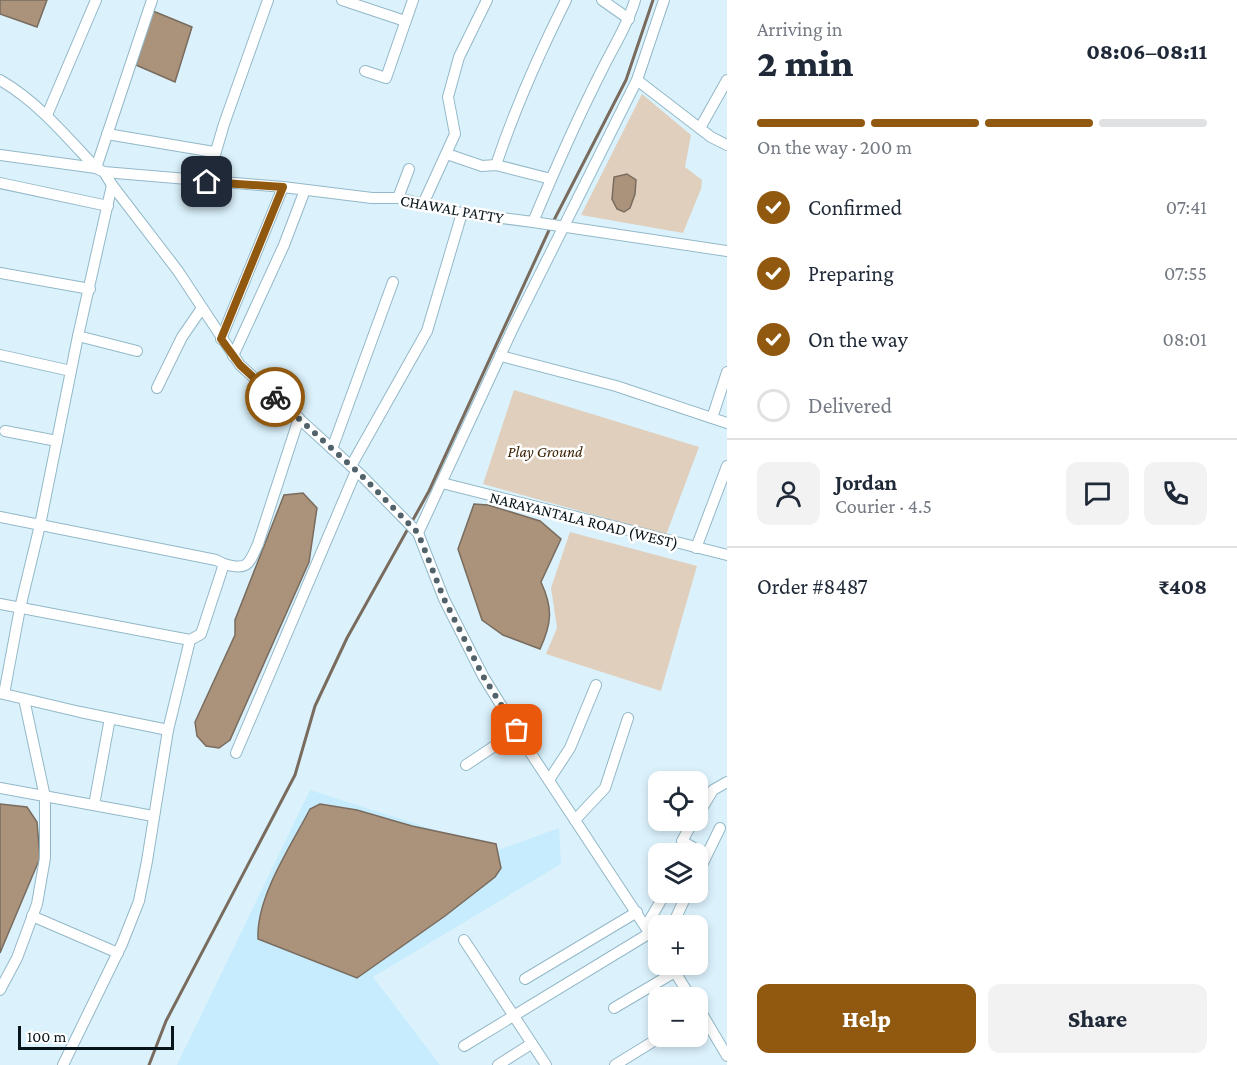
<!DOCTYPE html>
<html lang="en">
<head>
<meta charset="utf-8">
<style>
	body { margin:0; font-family:"Crimson Pro",serif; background:#f2f2f3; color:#1f2937; height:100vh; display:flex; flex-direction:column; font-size:22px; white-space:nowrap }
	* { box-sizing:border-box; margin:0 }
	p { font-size:20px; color:#747a83 }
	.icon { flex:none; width:33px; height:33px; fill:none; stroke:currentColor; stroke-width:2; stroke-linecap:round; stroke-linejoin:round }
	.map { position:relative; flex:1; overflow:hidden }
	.drawer { display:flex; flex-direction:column; background:#fff; width:510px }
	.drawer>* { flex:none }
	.fabs { position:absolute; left:648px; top:771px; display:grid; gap:12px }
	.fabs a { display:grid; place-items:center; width:60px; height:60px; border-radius:12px; background:#fff; box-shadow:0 3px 9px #0003; font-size:30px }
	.scale { position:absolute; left:18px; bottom:15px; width:156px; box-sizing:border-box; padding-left:6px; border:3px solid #07151b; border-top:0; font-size:16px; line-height:21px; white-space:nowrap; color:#07151b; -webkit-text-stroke:4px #fff; paint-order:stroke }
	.pin { position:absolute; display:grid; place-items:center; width:51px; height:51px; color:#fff; margin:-26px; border-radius:12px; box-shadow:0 3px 9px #0006 }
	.courier { position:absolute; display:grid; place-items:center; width:60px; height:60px; margin:-30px; border:4px solid #90590f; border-radius:50%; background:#fff; color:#222; box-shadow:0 2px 8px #0007 }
	.summary em { font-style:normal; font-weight:800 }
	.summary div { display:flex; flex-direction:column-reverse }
	.summary { display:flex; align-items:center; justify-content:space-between; height:102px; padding:0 30px }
	h1 { font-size:39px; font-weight:800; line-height:45px }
	.bar { display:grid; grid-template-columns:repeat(4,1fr); gap:9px 6px; align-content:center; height:72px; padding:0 30px }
	.bar i { height:8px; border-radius:4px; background:#e0e1e3 }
	.bar .on { background:#90590f }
	.bar p { grid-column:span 4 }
	.line { display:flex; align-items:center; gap:15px; padding:0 30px; border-top:2px solid #e0e1e3 }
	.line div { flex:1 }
	.round { display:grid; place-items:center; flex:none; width:63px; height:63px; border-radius:12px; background:#f2f2f3 }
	ol { padding:0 30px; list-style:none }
	li { display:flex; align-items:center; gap:18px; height:66px }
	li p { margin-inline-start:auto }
	li .icon { padding:6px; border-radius:50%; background:#90590f; color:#fff; stroke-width:4 }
	li:last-child { color:#747a83 }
	li i { width:33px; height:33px; border:3px solid #e0e1e3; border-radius:50% }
	.button { display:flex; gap:12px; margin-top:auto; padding:12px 30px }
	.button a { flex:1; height:69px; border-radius:12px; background:#90590f; color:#fff; font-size:24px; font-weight:800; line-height:69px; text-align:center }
	.button a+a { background:#f2f2f3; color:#1f2937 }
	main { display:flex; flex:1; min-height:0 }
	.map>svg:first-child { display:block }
</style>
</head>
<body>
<main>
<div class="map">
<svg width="727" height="1065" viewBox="0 0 727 1065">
	<rect width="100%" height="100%" fill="#dbf2fc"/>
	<polygon fill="#c7ecfd" points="310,790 498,850 559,828 561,864 373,977 440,1065 177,1065"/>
	<g fill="#e0cfbd">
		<polygon points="642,94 691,135 685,167 702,180 701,189 683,233 581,215"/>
		<polygon points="514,390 699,447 666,535 483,484"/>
		<polygon points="570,532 697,566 661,691 546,654 557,628 551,588"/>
	</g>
	<g fill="#aa927b" stroke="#796c5e" stroke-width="1.5">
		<polygon points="0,0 47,0 37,27 0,14"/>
		<polygon points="153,11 192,27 175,82 136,65"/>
		<polygon points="627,174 636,180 635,194 630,208 624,212 617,209 612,199 614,177"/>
		<polygon points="303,493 317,508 309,562 230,740 219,748 206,746 197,736 195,722 235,635 235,620 284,495"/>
		<path d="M 474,504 L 488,505 L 540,521 L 561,539 L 541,582 C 553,608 552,623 540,649 L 503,635 L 482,620 L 458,549 Z"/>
		<polygon points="0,804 27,807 37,822 40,858 0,953"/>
		<path d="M 320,804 L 357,810 L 412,826 L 496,844 L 501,868 L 495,877 L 445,916 L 357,978 L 258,939 C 256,897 291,846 310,809 Z"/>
	</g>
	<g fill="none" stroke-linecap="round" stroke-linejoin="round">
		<g stroke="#796c5e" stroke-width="3">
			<polyline points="553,222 626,80 653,0"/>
			<polyline points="149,1065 166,1021 295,775 315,706 347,638 429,491 550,228"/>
		</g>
		<g stroke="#93b8c8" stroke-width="12">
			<g id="minor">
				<polyline points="342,0 405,21"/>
				<polyline points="602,0 629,19"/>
				<polyline points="365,71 386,78 413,0"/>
				<path d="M 0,80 C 38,102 66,136 96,168 L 104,172 L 112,185 L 178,271 L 240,365 L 362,476 L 418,533 L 444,599 L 483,676 L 528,749 L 658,946"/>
				<polyline points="637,80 711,137 727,145"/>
				<polyline points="47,115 96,0"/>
				<polyline points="700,128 727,80"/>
				<polyline points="107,134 214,152"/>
				<polyline points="447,154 482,166 496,165 551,179"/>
				<polyline points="0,155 96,168 152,0"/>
				<path d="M 496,165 C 515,108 539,54 566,0"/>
				<polyline points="104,172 283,187 372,198 398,198 462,213 533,222 727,251"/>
				<polyline points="207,182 224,124 268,0"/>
				<polyline points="0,183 108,206"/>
				<polyline points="398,198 409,169"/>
				<polyline points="423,204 455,134 448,97 459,57 487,0"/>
				<path d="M 533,222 C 555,169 578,117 604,66 C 615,44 628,24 635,0"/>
				<polyline points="0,273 90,289"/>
				<polyline points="78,336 137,351"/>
				<polyline points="221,339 283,187"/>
				<polyline points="0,355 71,371"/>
				<polyline points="233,356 284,245 305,190"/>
				<polyline points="501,356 616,386 727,423"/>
				<polyline points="157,388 182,337 202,308"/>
				<polyline points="712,418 727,372"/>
				<polyline points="5,431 57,441"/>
				<polyline points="332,449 393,282"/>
				<polyline points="351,466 427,331 462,213"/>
				<polyline points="442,483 727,555"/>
				<polyline points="0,517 216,560 224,564 201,634 190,640 0,604"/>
				<polyline points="418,533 513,328 637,80 664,0"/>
				<polyline points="696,548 727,466"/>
				<path d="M 224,564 C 248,571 249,564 258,544 L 299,418"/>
				<polyline points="0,693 80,712 168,730"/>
				<polyline points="4,694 20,608 40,525 78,336 112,185"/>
				<polyline points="236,753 356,471"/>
				<polyline points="466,765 517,731"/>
				<polyline points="549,780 570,748 596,685"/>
				<polyline points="0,788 153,816"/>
				<polyline points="94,805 110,718"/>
				<polyline points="698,815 713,790 727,782"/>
				<polyline points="575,820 605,788 628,718"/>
				<polyline points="690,854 694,848 682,841 694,820"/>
				<polyline points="698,873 720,828"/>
				<polyline points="32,916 118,953"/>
				<polyline points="646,926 666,892"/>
				<polyline points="672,926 688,892"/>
				<polyline points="464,940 546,1065"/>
				<polyline points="670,964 691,998"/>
				<polyline points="525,979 637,912"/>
				<polyline points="0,990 17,958 37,904 45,858 45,797 24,699"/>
				<polyline points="698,1007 727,1056"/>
				<polyline points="614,1008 675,972"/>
				<polyline points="464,1046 650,933"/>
				<polyline points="63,1065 122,944 139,901 147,861 168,730 190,640"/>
				<polyline points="498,1065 531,1044"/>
				<polyline points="615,1065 662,1036"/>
			</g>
		</g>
		<use href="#minor" stroke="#fff" stroke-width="10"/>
	</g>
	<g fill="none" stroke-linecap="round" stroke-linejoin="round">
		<polyline stroke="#51626a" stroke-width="6" stroke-dasharray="0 10.8" points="275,397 362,476 418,533 444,599 483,676 517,730"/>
		<polyline stroke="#90590f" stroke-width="8" points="207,182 283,187 221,339 240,365 275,397"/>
	</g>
	<g text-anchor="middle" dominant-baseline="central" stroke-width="5" stroke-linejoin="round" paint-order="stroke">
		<g font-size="16" fill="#07151b" stroke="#fff">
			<text transform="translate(452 209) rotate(10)">CHAWAL PATTY</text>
			<text transform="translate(584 520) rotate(14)">NARAYANTALA ROAD (WEST)</text>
		</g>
		<g font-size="16" font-style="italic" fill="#3f2505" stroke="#fff">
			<text x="545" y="451">Play Ground</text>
		</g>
	</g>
</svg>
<div class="fabs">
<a><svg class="icon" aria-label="locate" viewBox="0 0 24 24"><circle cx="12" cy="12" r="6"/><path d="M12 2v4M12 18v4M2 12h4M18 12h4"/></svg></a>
<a><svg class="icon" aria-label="layers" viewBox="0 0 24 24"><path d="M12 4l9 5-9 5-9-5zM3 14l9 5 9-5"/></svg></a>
<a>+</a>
<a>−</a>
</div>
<div class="scale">100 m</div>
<div class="pin" style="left:517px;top:730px;background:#ea580c"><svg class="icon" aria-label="bag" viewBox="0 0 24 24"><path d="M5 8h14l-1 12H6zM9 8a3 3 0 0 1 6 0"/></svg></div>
<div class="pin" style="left:207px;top:182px;background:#1f2937"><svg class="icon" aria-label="home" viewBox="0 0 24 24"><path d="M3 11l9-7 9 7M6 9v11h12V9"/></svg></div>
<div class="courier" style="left:275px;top:397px"><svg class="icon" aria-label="bike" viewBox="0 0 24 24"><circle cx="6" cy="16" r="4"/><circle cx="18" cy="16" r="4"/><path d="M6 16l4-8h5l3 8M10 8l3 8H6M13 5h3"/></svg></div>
</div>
<section class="drawer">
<div class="summary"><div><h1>2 min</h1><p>Arriving in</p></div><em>08:06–08:11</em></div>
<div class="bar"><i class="on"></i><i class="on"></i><i class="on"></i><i></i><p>On the way · 200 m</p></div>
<ol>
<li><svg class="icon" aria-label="check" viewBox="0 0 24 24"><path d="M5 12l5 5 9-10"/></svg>Confirmed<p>07:41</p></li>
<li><svg class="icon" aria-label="check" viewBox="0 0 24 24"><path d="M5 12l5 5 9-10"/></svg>Preparing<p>07:55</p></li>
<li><svg class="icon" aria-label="check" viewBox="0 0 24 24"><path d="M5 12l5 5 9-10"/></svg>On the way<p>08:01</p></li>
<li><i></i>Delivered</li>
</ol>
<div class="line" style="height:108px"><a class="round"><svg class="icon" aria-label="person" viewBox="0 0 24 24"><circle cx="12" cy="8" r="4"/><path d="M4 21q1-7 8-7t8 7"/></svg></a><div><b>Jordan</b><p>Courier · 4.5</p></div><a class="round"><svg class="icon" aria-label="chat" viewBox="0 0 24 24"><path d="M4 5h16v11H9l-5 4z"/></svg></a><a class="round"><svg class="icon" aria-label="phone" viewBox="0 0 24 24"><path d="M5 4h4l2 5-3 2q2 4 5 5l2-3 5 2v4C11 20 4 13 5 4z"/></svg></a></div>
<div class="line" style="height:78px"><div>Order #8487</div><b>₹408</b></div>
<div class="button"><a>Help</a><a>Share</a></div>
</section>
</main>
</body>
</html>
